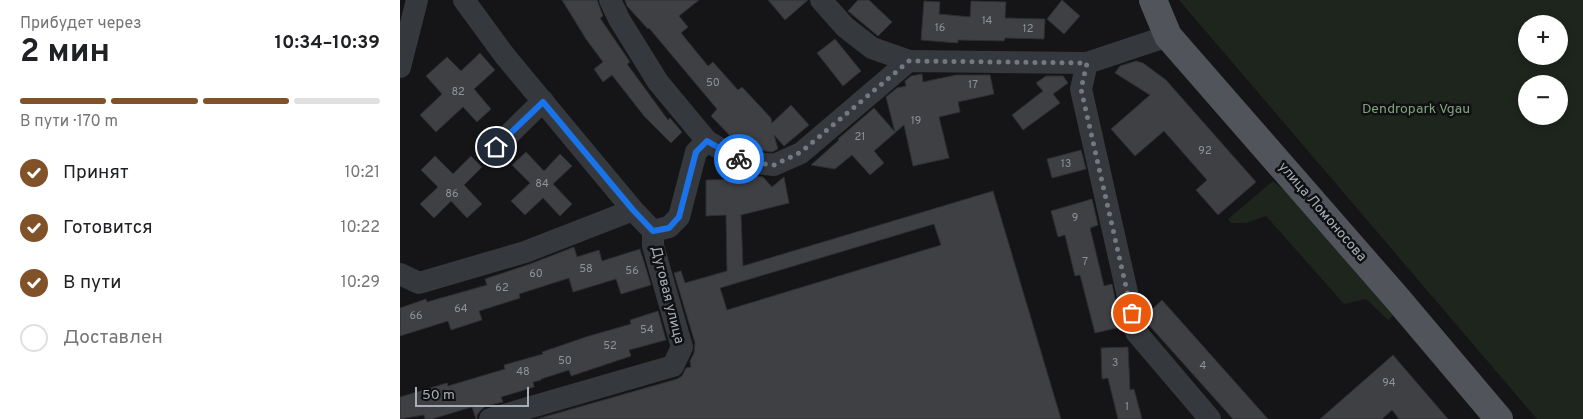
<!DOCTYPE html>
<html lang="ru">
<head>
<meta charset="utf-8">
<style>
	body { margin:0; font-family:Overpass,sans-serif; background:#f6f6f6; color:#202124; height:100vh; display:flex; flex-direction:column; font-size:19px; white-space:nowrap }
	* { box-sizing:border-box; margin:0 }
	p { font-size:16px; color:#757577 }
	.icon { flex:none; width:28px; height:28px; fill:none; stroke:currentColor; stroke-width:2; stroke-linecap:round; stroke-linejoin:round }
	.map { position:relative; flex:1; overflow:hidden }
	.sheet { display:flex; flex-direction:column; background:#fff; width:400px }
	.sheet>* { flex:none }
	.fabs { position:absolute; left:1118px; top:15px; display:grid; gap:10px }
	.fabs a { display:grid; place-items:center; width:50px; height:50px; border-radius:50%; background:#fff; box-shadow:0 2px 8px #0003; font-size:25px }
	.scale { position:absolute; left:15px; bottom:12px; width:114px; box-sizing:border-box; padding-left:5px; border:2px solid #a6afb7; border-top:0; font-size:14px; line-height:18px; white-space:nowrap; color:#a6afb7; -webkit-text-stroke:4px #101012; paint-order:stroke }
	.pin { position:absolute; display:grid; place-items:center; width:42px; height:42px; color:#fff; margin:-21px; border:2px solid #fff; border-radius:50%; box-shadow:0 1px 5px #0007 }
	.courier { position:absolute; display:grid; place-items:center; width:50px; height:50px; margin:-25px; border:4px solid #1a73e8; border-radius:50%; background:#fff; color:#222; box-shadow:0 1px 6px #0007 }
	.headline em { font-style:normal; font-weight:700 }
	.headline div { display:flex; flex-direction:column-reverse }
	.headline { display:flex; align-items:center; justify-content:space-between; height:85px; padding:0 20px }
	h1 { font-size:32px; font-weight:700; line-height:38px }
	.bar { display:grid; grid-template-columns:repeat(4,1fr); gap:8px 5px; align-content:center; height:60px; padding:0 20px }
	.bar i { height:6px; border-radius:4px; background:#e0e0e0 }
	.bar .on { background:#815127 }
	.bar p { grid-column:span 4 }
	ol { padding:0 20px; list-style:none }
	li { display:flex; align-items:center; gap:15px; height:55px }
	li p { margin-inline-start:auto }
	li .icon { padding:5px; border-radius:50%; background:#815127; color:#fff; stroke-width:4 }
	li:last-child { color:#757577 }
	li i { width:28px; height:28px; border:2px solid #e0e0e0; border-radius:50% }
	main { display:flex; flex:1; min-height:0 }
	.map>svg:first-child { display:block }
</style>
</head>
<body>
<main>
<section class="sheet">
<div class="headline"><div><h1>2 мин</h1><p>Прибудет через</p></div><em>10:34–10:39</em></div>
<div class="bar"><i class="on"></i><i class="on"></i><i class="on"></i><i></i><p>В пути · 170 m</p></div>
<ol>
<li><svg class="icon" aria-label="check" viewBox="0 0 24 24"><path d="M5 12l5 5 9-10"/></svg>Принят<p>10:21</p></li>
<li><svg class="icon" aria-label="check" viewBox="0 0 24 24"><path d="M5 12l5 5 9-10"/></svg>Готовится<p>10:22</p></li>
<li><svg class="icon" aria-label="check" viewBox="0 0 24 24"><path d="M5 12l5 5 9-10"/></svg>В пути<p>10:29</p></li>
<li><i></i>Доставлен</li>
</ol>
</section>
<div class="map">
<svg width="1183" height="419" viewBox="0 0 1183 419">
	<rect width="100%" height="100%" fill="#151517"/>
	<g fill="#1d251d" fill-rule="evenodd">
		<path d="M 779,0 L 1183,0 L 1183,419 L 1137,419 ZM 1126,24 L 1159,24 L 1159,56 L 1126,56 ZM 1126,84 L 1159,84 L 1159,116 L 1126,116 Z"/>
		<polygon points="873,181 886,192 971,286 993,316 988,320 966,299 944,304 866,216 846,223 831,223 828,219"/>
	</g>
	<g fill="#3f4044" stroke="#2f2f33" fill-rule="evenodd">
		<polygon points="162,0 197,0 203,16 200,18 230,62 227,64 268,120 270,118 282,132 271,143 244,116 212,75 203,82 194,69 203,62 186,39"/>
		<polygon points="225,0 299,0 279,16 288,27 281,33 308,66 313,62 338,90 342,87 371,118 372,123 391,105 409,125 384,146 374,135 378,149 372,152 345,148 337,143 311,116 317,109 249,28 248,29 227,6"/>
		<polygon points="368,0 408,0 385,20"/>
		<polygon points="458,0 469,0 492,22 478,36 448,11"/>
		<polygon points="662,0 680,16 664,34 647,19"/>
		<polygon points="524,1 540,2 539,14 570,17 571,1 606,2 605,18 645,19 644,39 605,38 604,41 558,40 558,43 521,40"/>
		<polygon points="435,39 461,71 443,86 417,53"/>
		<polygon points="80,53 95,70 74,89 91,109 77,122 63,107 36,132 20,115 42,94 26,76 47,57 61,71"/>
		<polygon points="736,61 743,63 766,80 856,182 818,215 796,190 807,180 764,131 735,156 711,129 750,95 715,73 720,66"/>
		<polygon points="522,74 523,82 556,75 590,75 594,94 558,102 560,112 539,117 549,158 513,166 504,125 474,151 484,163 470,175 452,155 435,169 411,165 439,140 438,139 474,108 495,132 486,97 497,88 506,86 505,81 511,76"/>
		<polygon points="646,76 663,76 668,83 653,94 660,103 623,130 612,115 643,91 636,83"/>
		<polygon points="681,150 686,169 652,178 647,159"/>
		<polygon points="126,152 144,171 160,154 172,166 153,184 172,204 160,216 143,198 125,215 111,201 130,183 112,165"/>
		<polygon points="35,156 53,174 71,156 82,167 64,185 82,204 67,218 51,201 34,218 20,204 38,187 21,170"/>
		<path d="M 349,176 L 363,177 L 372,187 L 384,177 L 389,203 L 341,215 L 343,266 L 593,191 L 661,419 L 137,419 L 277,379 L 282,376 L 286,368 L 291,367 L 290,361 L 294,353 L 295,343 L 274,273 L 281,271 L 285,283 L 327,271 L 326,215 L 306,216 L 306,180 L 350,179 ZM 534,224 L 541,245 L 327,310 L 320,288 Z"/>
		<polygon points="692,199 698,225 690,228 704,286 712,284 721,327 695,333 680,275 675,276 665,235 658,237 651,211"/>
		<polygon points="174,247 177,257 199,250 202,261 240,249 251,285 221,294 216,279 173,292 169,278 119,294 120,298 79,311 82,320 51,330 48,321 0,336 0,308 26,299 27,302 87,285 85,279 130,264"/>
		<polygon points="762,300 868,419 833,419 747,323 746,315"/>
		<polygon points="258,311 266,340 229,350 231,356 171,376 169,370 141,379 141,380 133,382 134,387 101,397 103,402 86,406 81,410 77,415 77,419 76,419 72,407 32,419 25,419 24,415 0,419 0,397 47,383 48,386 105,369 104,365 143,354 142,352 189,336 231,324 230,320"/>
		<polygon points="728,347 730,390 734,389 742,419 718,419 708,378 702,379 701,348"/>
		<polygon points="993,355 1048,419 999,419 992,410 982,419 920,419"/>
	</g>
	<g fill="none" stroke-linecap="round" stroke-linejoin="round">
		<g stroke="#35383c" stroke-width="22">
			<polyline points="64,0 105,56 233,210 253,231 253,246 282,347 273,366 90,419"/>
			<polyline points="210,0 219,19 258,82 307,141 341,161 374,165 401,153 509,61 687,63 768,36"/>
			<polyline points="421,0 445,27 472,48 509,61"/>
			<polyline points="687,63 681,89 736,332 810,419"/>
			<polyline points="0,67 17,0"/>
			<polyline points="96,147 143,101"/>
			<polyline points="253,231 269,227 279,217 296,152 307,141"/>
			<polyline points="0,274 19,283 125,252 233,210"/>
		</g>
		<polyline stroke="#51555b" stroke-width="28" points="753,0 768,36 995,296 1099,419"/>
	</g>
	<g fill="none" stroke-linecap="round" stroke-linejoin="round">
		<polyline stroke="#73797f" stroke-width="5" stroke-dasharray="0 9" points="339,159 342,161 374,165 401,152 509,61 687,63 681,89 732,313"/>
		<polyline stroke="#1a73e8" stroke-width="6" points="96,147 143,102 233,210 253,231 269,228 279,217 296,152 307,141 339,159"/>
	</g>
	<g text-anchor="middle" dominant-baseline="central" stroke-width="5" stroke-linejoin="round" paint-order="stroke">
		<g font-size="11" fill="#8c939a">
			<text x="587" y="21">14</text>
			<text x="540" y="28">16</text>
			<text x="628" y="29">12</text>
			<text x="313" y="83">50</text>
			<text x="573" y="85">17</text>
			<text x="58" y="92">82</text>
			<text x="516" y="121">19</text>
			<text x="460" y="137">21</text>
			<text x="805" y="151">92</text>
			<text x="666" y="164">13</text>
			<text x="142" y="184">84</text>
			<text x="52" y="194">86</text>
			<text x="675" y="218">9</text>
			<text x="685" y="262">7</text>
			<text x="186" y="269">58</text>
			<text x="232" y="271">56</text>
			<text x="136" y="274">60</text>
			<text x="102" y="288">62</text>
			<text x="61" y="309">64</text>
			<text x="16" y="316">66</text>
			<text x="247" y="330">54</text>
			<text x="210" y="346">52</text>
			<text x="165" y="361">50</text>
			<text x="715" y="363">3</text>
			<text x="803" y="366">4</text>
			<text x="123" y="372">48</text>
			<text x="989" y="383">94</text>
			<text x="727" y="407">1</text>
		</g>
		<g font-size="14" fill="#81a37c" stroke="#101012">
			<text x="1016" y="109">Dendropark Vgau</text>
		</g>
		<g font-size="14" fill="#a6afb7" stroke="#101012">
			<text transform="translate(922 212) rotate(49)">улица Ломоносова</text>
			<text transform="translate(267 295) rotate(76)">Дуговая улица</text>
		</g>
	</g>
</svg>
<div class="fabs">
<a>+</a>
<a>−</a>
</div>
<div class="scale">50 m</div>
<div class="pin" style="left:732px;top:313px;background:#ea580c"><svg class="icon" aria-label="bag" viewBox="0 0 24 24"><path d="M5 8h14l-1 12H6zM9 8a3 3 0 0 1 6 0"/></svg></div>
<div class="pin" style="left:96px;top:147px;background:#1f2937"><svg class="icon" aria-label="home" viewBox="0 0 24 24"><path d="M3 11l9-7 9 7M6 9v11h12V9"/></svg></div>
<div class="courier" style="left:339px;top:159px"><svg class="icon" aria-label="bike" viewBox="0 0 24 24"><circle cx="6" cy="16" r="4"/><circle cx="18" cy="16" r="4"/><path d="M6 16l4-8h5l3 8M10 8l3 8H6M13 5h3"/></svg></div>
</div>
</main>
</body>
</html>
